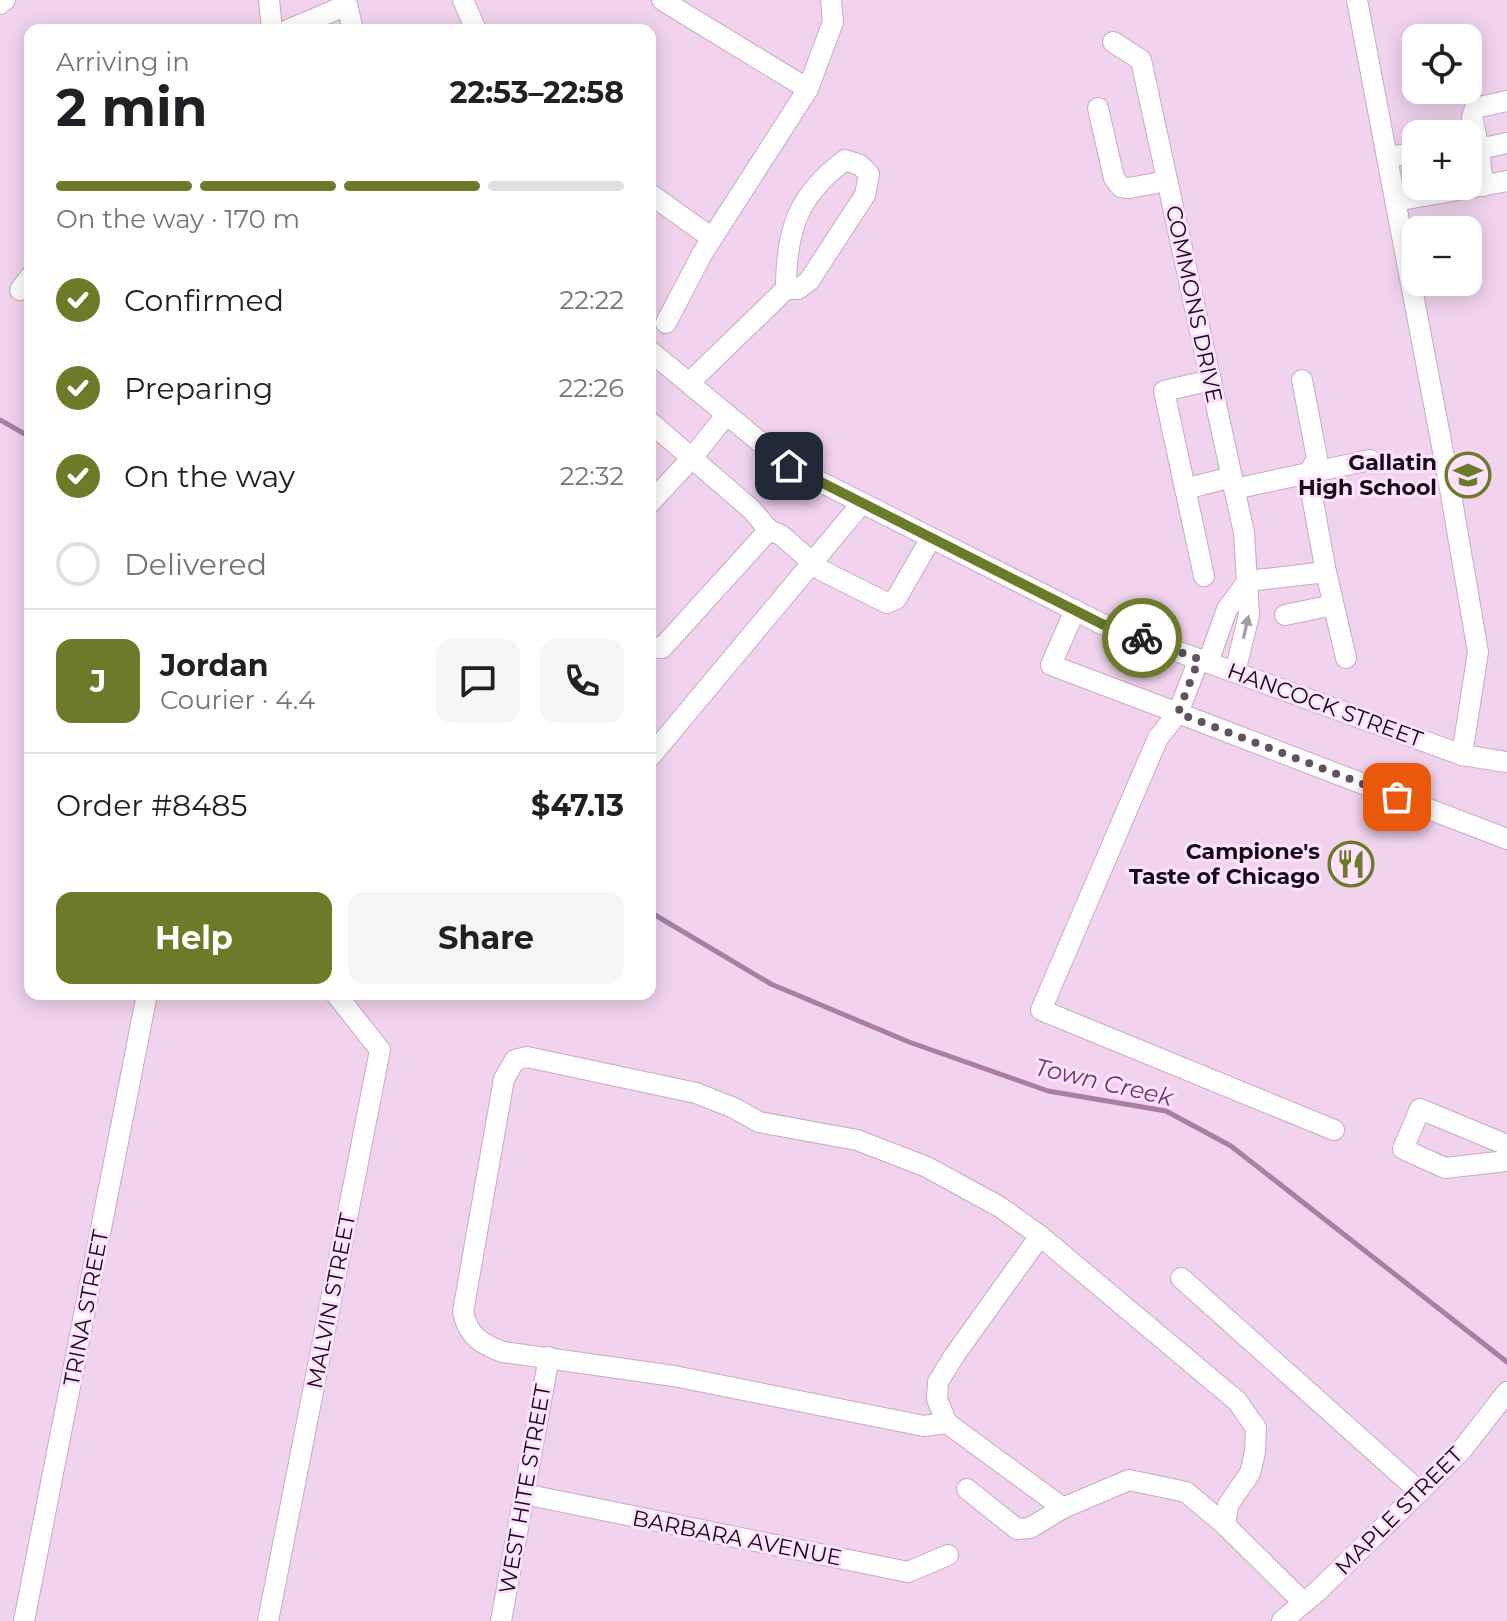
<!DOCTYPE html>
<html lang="en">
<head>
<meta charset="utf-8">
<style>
	body { margin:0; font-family:Montserrat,sans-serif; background:#f6f6f6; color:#202124; height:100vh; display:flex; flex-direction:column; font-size:30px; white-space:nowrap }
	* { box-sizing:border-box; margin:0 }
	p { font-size:26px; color:#757577 }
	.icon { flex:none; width:44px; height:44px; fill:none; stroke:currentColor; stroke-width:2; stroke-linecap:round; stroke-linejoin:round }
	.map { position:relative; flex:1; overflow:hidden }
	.drawer { position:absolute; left:24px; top:24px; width:632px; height:976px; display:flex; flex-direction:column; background:#fff; border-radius:16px; box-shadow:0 4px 20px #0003 }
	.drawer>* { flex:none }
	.fabs { position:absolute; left:1402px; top:24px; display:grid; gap:16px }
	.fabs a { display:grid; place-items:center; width:80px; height:80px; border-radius:16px; background:#fff; box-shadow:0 4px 20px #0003; font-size:40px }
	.pin { position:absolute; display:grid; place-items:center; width:68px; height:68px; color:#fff; margin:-34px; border-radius:16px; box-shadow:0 4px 12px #0006 }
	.courier { position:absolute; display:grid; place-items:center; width:80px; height:80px; margin:-40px; border:6px solid #6c7b29; border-radius:50%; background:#fff; color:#222; box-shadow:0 2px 10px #0007 }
	.head em { font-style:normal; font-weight:700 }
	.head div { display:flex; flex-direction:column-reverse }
	.head { display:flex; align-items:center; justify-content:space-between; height:136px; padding:0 32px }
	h1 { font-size:52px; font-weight:700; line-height:60px }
	.bar { display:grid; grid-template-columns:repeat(4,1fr); gap:12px 8px; align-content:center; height:96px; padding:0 32px }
	.bar i { height:10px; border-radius:6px; background:#e0e0e0 }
	.bar .on { background:#6c7b29 }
	.bar p { grid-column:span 4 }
	.line { display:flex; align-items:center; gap:20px; padding:0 32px; border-top:2px solid #e0e0e0 }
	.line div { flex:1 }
	.round { display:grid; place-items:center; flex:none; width:84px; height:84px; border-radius:16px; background:#f6f6f6 }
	ol { padding:0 32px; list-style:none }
	li { display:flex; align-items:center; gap:24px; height:88px }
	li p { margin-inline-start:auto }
	li .icon { padding:8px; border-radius:50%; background:#6c7b29; color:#fff; stroke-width:4 }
	li:last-child { color:#757577 }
	li i { width:44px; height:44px; border:4px solid #e0e0e0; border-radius:50% }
	.button { display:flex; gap:16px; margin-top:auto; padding:16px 32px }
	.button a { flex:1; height:92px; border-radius:16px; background:#6c7b29; color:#fff; font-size:32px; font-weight:700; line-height:92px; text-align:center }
	.button a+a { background:#f6f6f6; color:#202124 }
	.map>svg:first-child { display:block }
</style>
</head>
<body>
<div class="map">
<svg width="1507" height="1621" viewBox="0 0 1507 1621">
	<rect width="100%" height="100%" fill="#f1d3ee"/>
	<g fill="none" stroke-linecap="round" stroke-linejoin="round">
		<g stroke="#a87ea5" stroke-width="5">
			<polyline points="0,420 30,437"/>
			<polyline points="650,912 771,984 909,1042 1048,1091 1166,1111 1231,1146 1507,1362"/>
		</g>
		<g stroke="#c7aac4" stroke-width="22">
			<g id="minor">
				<polyline points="269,0 272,30"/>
				<polyline points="346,0 353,30"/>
				<polyline points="463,0 476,30"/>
				<polyline points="662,0 808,89"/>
				<polyline points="1357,0 1449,483 1478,652 1462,755"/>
				<polyline points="0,4 5,0"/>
				<polyline points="288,30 347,5"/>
				<polyline points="1113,42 1141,60 1244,533 1249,615 1235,672"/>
				<polyline points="1098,108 1114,178 1121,187 1129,188 1167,181"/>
				<polyline points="1468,150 1479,149 1472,117 1475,108 1507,101"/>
				<polyline points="1387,157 1416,153"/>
				<polyline points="1483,186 1479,149 1507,143"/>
				<polyline points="650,194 712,238"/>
				<polyline points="1396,201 1507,181"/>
				<polyline points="20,290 30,277"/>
				<polyline points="666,323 702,254 808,89 833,22 831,0"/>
				<polyline points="650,351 789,466 1102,624 1462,755 1507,762"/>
				<polyline points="1302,380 1317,458 1308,475 1326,572"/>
				<path d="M 689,383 L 786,289 C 786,231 797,196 845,160 L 860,165 L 869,174 L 865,195 L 809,281 L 798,289 L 786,289"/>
				<polyline points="650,422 751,509 769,530 781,535 821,570 887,603 896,599 931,538"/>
				<polyline points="1185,489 1232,477"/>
				<polyline points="1234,489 1370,460"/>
				<polyline points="650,503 691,459 727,414"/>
				<polyline points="1204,576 1164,391 1211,380"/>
				<polyline points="1248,581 1326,572 1346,658"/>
				<polyline points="1075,610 1051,665 1178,713 1158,738 1041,1010 1334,1130"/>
				<polyline points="1285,615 1333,605"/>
				<polyline points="650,647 662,648 769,530"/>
				<polyline points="1199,659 1178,713 1507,839"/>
				<polyline points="1208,662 1227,609 1248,581"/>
				<polyline points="650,757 862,503"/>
				<polyline points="1507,1145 1420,1109 1403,1149 1445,1168 1507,1161"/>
				<polyline points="1181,1278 1420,1492"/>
				<polyline points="947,1423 937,1399 938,1382 954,1356 1040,1236"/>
				<polyline points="967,1489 1017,1529 1030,1528 1063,1508"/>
				<polyline points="524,1494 908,1572 948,1555"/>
				<path d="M 1225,1525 L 1228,1505 L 1250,1473 L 1255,1452 L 1256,1428 L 1237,1401 L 1039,1235 L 1000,1207 L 927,1167 L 857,1140 L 759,1122 L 734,1108 L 696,1093 L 527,1057 L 515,1060 L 504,1079 L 463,1312 C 468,1336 481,1344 503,1352 L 674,1376 L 924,1426 L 947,1423 L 1063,1508 L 1129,1480 L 1186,1492 L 1225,1525 L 1304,1603"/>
				<polyline points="24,1621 147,994"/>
				<polyline points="268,1621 380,1050 336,994"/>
				<polyline points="501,1621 549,1357"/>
				<polyline points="1282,1621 1319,1590 1461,1451 1507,1392"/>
			</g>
		</g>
		<use href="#minor" stroke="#fff" stroke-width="20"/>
	</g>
	<defs><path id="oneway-solid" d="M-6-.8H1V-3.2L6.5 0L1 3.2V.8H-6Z" transform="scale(2)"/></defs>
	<use fill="#a19da1" href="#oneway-solid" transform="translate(1246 627) rotate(-77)"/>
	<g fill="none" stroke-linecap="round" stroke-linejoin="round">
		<polyline stroke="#625160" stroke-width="8" stroke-dasharray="0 14.4" points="1142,638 1199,659 1178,713 1397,797"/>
		<polyline stroke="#6c7b29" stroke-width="10" points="789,466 1102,624 1142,638"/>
	</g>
	<defs>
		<g id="school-ring" transform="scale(2.3)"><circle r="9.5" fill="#fee1fc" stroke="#6c7b29" stroke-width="1.5"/><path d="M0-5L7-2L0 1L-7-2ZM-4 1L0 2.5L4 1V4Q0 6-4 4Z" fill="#6c7b29"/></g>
		<g id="restaurant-ring" transform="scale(2.3)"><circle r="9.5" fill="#fee1fc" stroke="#6c7b29" stroke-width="1.5"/><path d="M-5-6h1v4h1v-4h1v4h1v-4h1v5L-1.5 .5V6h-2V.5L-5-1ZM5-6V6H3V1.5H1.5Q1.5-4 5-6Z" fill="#6c7b29"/></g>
	</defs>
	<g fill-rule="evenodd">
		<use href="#school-ring" x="1468" y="475"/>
		<use href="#restaurant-ring" x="1351" y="864"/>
	</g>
	<g text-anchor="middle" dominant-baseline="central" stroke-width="6" stroke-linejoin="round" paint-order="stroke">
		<g font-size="22" fill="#150b14" stroke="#fee1fc">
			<text transform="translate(1194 304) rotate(78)">COMMONS DRIVE</text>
			<text transform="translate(1325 705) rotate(20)">HANCOCK STREET</text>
			<text transform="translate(331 1301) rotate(-79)">MALVIN STREET</text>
			<text transform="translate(86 1308) rotate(-79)">TRINA STREET</text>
			<text transform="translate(525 1489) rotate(-80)">WEST HITE STREET</text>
			<text transform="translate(1399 1511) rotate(-45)">MAPLE STREET</text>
			<text transform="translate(737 1538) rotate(11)">BARBARA AVENUE</text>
		</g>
		<g font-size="22" font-weight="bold" fill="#150b14" stroke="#fee1fc" text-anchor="end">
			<text x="1437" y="462">Gallatin<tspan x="1437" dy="25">High School</tspan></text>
			<text x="1320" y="851">Campione's<tspan x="1320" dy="25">Taste of Chicago</tspan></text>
		</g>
		<g font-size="24" font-style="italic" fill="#743371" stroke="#fee1fc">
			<text transform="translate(1104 1082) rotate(13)">Town Creek</text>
		</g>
	</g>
</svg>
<div class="fabs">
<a><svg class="icon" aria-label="locate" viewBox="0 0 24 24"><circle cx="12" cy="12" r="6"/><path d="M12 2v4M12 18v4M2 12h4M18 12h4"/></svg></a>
<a>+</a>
<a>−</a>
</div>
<div class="pin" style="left:1397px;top:797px;background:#ea580c"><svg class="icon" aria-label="bag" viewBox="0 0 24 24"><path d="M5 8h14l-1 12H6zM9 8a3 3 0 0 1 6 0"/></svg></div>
<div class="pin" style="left:789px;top:466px;background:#1f2937"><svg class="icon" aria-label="home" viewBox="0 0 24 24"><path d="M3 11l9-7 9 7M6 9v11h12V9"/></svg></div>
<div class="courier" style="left:1142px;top:638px"><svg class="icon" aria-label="bike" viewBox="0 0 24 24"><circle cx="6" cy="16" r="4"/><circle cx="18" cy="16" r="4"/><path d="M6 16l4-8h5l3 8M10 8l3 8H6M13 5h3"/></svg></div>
<section class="drawer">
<div class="head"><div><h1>2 min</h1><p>Arriving in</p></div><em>22:53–22:58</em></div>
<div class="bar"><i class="on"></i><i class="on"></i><i class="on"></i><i></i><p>On the way · 170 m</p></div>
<ol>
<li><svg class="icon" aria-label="check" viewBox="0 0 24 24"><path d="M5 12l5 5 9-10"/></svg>Confirmed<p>22:22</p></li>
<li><svg class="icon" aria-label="check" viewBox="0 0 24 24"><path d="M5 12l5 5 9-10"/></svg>Preparing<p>22:26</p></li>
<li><svg class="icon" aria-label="check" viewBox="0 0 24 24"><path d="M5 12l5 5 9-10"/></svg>On the way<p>22:32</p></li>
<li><i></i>Delivered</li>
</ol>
<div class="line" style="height:144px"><b class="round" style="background:#6c7b29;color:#fff">J</b><div><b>Jordan</b><p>Courier · 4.4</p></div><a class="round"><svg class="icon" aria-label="chat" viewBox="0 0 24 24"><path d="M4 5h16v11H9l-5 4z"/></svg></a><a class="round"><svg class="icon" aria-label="phone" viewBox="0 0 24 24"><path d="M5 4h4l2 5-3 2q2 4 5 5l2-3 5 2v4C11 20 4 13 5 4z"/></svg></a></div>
<div class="line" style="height:104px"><div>Order #8485</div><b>$47.13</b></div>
<div class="button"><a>Help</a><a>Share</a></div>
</section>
</div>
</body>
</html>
